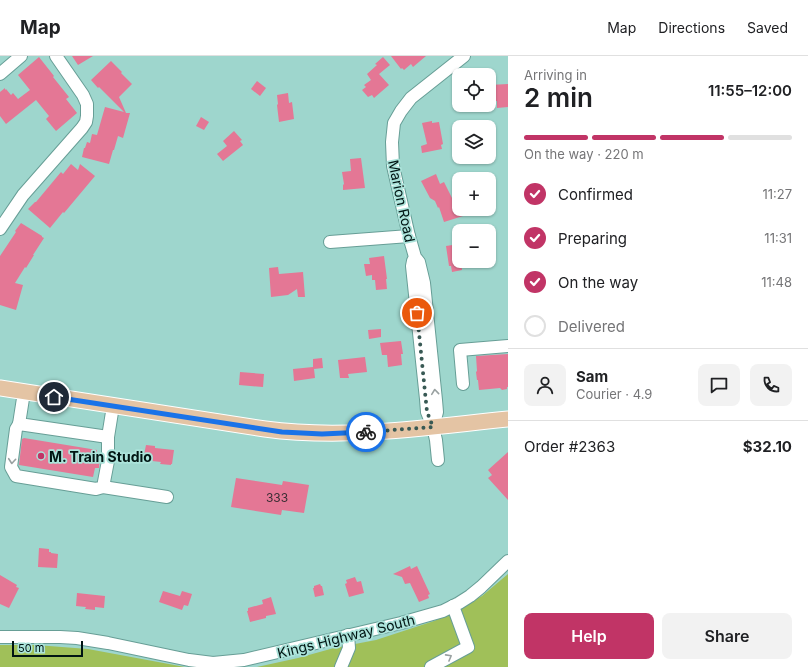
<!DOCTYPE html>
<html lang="en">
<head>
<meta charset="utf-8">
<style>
	body { margin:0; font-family:Inter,sans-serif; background:#f2f2f2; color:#202124; height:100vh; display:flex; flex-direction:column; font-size:15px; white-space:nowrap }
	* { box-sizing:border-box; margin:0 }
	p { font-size:13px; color:#757577 }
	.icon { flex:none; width:22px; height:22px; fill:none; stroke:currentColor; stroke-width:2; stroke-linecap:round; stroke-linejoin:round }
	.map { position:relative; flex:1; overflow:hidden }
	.details { display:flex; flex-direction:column; background:#fff; width:300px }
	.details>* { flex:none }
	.buttons { position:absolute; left:452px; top:12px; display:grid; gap:8px }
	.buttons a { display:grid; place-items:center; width:44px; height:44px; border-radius:8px; background:#fff; box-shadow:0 1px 3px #0004; font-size:20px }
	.scale { position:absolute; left:12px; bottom:10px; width:71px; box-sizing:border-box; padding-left:4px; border:2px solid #011513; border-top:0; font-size:11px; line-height:14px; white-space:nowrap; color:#011513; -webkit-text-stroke:3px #abe3da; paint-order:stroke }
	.pin { position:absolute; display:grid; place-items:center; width:34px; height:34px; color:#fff; margin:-17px; border:2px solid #fff; border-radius:50%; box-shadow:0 1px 4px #0007 }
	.courier { position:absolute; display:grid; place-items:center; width:40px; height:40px; margin:-20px; border:3px solid #1a73e8; border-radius:50%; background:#fff; color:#222; box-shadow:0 1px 5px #0007 }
	.overview em { font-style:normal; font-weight:600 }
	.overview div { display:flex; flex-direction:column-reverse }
	.overview { display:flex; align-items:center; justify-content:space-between; height:68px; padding:0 16px }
	h1 { font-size:26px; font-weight:600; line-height:30px }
	.bar { display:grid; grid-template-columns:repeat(4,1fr); gap:6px 4px; align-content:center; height:48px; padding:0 16px }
	.bar i { height:5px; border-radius:3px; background:#e0e0e0 }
	.bar .on { background:#c13466 }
	.bar p { grid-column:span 4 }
	.line { display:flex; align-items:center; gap:10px; padding:0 16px; border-top:1px solid #e0e0e0 }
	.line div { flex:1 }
	.round { display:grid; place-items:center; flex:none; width:42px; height:42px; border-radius:8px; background:#f2f2f2 }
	ol { padding:0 16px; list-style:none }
	li { display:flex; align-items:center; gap:12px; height:44px }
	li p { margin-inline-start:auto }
	li .icon { padding:4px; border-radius:50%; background:#c13466; color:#fff; stroke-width:4 }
	li:last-child { color:#757577 }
	li i { width:22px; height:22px; border:2px solid #e0e0e0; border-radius:50% }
	.primary-button { display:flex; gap:8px; margin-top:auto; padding:8px 16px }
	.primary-button a { flex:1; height:46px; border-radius:8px; background:#c13466; color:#fff; font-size:16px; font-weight:600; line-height:46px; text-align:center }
	.primary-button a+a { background:#f2f2f2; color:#202124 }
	header { display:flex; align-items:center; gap:24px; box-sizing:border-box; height:56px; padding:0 20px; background:#fff; border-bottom:1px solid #e0e0e0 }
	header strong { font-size:19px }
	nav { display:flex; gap:22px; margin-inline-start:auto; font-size:14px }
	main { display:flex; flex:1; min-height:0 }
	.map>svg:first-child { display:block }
</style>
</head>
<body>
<header>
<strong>Map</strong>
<nav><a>Map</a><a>Directions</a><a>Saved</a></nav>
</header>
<main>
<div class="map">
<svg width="508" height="611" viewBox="0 0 508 611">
	<rect width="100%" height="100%" fill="#9ed6cd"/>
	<g fill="#a0c059">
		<polygon points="508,518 508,611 257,611 298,602 334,592 376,584 434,565 445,560 482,540"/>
		<polygon points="0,589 36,589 88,593 185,611 0,611"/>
	</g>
	<g fill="#e47795">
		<polygon points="72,0 93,0 78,9"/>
		<polygon points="391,0 426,0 413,11 411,8 404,14 402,12 401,13"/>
		<polygon points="39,1 54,20 53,21 69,41 66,43 77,57 56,75 46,63 49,60 36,44 6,68 0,60 0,36 5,32 5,34 6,33 11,39 13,37 18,43 30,34 18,19"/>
		<polygon points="383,1 390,9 379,18 389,29 374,42 372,39 368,41 362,34 366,31 364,29 371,24 367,18 377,9 375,8"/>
		<polygon points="111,5 122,16 121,17 132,28 119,41 126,57 130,57 123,82 118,80 114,94 113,94 109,108 82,101 84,92 85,92 87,86 90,87 92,78 97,79 105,51 124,56 99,31 98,32 91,24"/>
		<polygon points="257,25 266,32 260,40 251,33"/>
		<polygon points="508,28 508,51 497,52 497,45 489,46 489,29"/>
		<polygon points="288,37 289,47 292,46 294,63 279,66 277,49 278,48 277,39"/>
		<polygon points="201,61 209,66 204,74 196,70"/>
		<polygon points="432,65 432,67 439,66 443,88 441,89 442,93 422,97 421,90 427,88 422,67"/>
		<polygon points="234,75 242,84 240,85 243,89 223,105 217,98 227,90 223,85"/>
		<polygon points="361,102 365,132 343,134 343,129 344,128 342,116 351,115 350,103"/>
		<polygon points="71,108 78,114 80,108 95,120 64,157 63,156 50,172 28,153 35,146 36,146 61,116 63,118"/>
		<polygon points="436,118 440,128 444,126 456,150 459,149 459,153 460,153 463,160 444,166 439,151 438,152 435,145 430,142 421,125"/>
		<polygon points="21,167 42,180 42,181 44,182 33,199 34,199 26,212 25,211 15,227 23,229 16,254 0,249 0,200 16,176 15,175"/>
		<polygon points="459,188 459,205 461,205 462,214 452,216 451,210 449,210 446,190"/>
		<polygon points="384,200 387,223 386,223 387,233 376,234 375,224 372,224 372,219 366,220 364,208 370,208 369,202"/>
		<polygon points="278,211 279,218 303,216 305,241 298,241 297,233 288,239 271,241 269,212"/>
		<polygon points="381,273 381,281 369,283 368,274"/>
		<polygon points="401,285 403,298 401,298 402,309 388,311 387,299 382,299 380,287"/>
		<polygon points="508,298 508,331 507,331 507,333 502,334 500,332 479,334 478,324 477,324 476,316 477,315 476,300"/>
		<polygon points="365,301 367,316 348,318 349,322 340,322 338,304"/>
		<polygon points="322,302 323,312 314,313 315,322 294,325 293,313 313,311 313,303"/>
		<polygon points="240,316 264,318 263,331 239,329"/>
		<polygon points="24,382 97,394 97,397 100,398 99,412 95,412 93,421 19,409 22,383"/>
		<polygon points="146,389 155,390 155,392 174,394 172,408 171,408 171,409 160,408 161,406 143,404"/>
		<polygon points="508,396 508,444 488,422 492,419 488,414"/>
		<polygon points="236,422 282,429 283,425 309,429 304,457 282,454 281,459 231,451"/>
		<polygon points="39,492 49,493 49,496 51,496 51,497 58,498 57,512 38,511"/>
		<polygon points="410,510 411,513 417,510 430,538 428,539 429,542 419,546 410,527 405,528 402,521 393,518"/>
		<polygon points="0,519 17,529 16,531 19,532 9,552 0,548"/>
		<polygon points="355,521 357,526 361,525 364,537 349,541 345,528 347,527 346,524"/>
		<polygon points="320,528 321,530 322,530 324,539 315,541 313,532 314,532 314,530"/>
		<polygon points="163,535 180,540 182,535 192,538 188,550 184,549 182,554 159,546"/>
		<polygon points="77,537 105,540 104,552 95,551 95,554 85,553 86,551 76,550"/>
		<polygon points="271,541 276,558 266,560 266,562 250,566 247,555 248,555 248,552 263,548 262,544"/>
	</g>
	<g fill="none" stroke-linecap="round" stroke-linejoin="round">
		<g stroke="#679e96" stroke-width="14">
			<g id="minor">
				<polyline points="0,18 21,0"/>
				<polyline points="0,173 23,139 82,72 86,66 87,60 87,48 83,39 56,0"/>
				<polyline points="330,186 409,180"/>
				<polyline points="415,201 413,205 412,210 426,343 427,356 433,371 437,356 436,344 424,227 419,206 415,201 409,180 393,110 392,86 394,67 401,55 411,42 464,0"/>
				<polyline points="463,328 460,294 508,290"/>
				<polyline points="24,336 19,368 108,381"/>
				<polyline points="19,368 16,373 11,411 16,420 96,433 103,431 108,405 108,381 113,350"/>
				<polyline points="433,371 436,384 438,404"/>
				<polyline points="103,431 167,441"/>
				<polyline points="0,581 60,581 77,582 108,587 189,604 213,607 244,604 401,567 443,555 459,547 470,540 481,531 508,505"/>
				<polyline points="341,611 349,592 348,579"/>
				<polyline points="431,611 468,591 453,550"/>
			</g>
		</g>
		<g stroke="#fff" stroke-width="17">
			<path id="major" d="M 0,332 L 265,373 C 346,384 427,371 508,363"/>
		</g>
		<use href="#minor" stroke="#fff" stroke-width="12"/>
		<use href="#major" stroke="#e4c4a4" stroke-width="15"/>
	</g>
	<defs><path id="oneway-chevron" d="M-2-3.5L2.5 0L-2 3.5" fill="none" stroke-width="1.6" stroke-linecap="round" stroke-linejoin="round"/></defs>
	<g stroke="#99a1a1">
		<use href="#oneway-chevron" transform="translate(435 336) rotate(-96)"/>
		<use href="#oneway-chevron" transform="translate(12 405) rotate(95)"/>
		<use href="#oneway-chevron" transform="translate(449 601) rotate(-29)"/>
	</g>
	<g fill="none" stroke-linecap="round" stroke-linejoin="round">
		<polyline stroke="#385954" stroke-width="4" stroke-dasharray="0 7.2" points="366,376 433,371 427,356 417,257"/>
		<polyline stroke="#1a73e8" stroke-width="5" points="54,341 282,376 322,378 366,376"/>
	</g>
	<circle fill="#c13466" stroke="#abe3da" stroke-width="1.5" cx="41" cy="400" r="4"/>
	<g text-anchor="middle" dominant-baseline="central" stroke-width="3.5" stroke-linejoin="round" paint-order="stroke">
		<g font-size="12" fill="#3a2e34">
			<text x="277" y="441">333</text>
		</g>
		<g font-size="14" fill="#011513" stroke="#abe3da">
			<text transform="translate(402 145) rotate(78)">Marion Road</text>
			<text transform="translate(346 580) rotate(-14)">Kings Highway South</text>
		</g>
		<g font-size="14" font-weight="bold" fill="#011513" stroke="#abe3da" text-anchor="start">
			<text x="49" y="400">M. Train Studio</text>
		</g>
	</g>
</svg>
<div class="buttons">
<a><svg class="icon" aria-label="locate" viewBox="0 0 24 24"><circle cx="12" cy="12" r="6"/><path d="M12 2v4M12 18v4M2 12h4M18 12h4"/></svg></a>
<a><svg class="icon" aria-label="layers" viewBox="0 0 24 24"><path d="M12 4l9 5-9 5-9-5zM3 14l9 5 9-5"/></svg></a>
<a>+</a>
<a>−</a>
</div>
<div class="scale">50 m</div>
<div class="pin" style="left:417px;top:257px;background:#ea580c"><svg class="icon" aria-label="bag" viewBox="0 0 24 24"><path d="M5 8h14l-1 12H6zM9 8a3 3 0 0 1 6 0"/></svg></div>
<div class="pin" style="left:54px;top:341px;background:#1f2937"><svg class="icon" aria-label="home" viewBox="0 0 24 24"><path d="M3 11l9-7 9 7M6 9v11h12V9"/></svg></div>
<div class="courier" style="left:366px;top:376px"><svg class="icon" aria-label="bike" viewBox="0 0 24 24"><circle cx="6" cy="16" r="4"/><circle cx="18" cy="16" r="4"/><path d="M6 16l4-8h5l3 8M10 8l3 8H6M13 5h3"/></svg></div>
</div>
<section class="details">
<div class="overview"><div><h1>2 min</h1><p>Arriving in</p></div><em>11:55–12:00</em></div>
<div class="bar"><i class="on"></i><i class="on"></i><i class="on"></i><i></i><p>On the way · 220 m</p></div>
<ol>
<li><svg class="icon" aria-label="check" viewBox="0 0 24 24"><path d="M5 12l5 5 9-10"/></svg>Confirmed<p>11:27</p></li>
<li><svg class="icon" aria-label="check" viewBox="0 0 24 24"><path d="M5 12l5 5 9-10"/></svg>Preparing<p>11:31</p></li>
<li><svg class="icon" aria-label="check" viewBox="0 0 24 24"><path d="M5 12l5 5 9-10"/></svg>On the way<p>11:48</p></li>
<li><i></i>Delivered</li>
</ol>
<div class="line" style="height:72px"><a class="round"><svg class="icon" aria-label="person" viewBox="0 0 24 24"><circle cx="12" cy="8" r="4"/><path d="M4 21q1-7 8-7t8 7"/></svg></a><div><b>Sam</b><p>Courier · 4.9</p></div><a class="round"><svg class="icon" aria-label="chat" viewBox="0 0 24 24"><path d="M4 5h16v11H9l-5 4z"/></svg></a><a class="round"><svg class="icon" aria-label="phone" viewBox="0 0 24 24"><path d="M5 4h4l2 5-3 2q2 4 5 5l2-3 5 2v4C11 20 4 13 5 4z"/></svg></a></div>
<div class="line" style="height:52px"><div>Order #2363</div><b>$32.10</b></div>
<div class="primary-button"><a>Help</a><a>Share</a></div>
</section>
</main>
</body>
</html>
